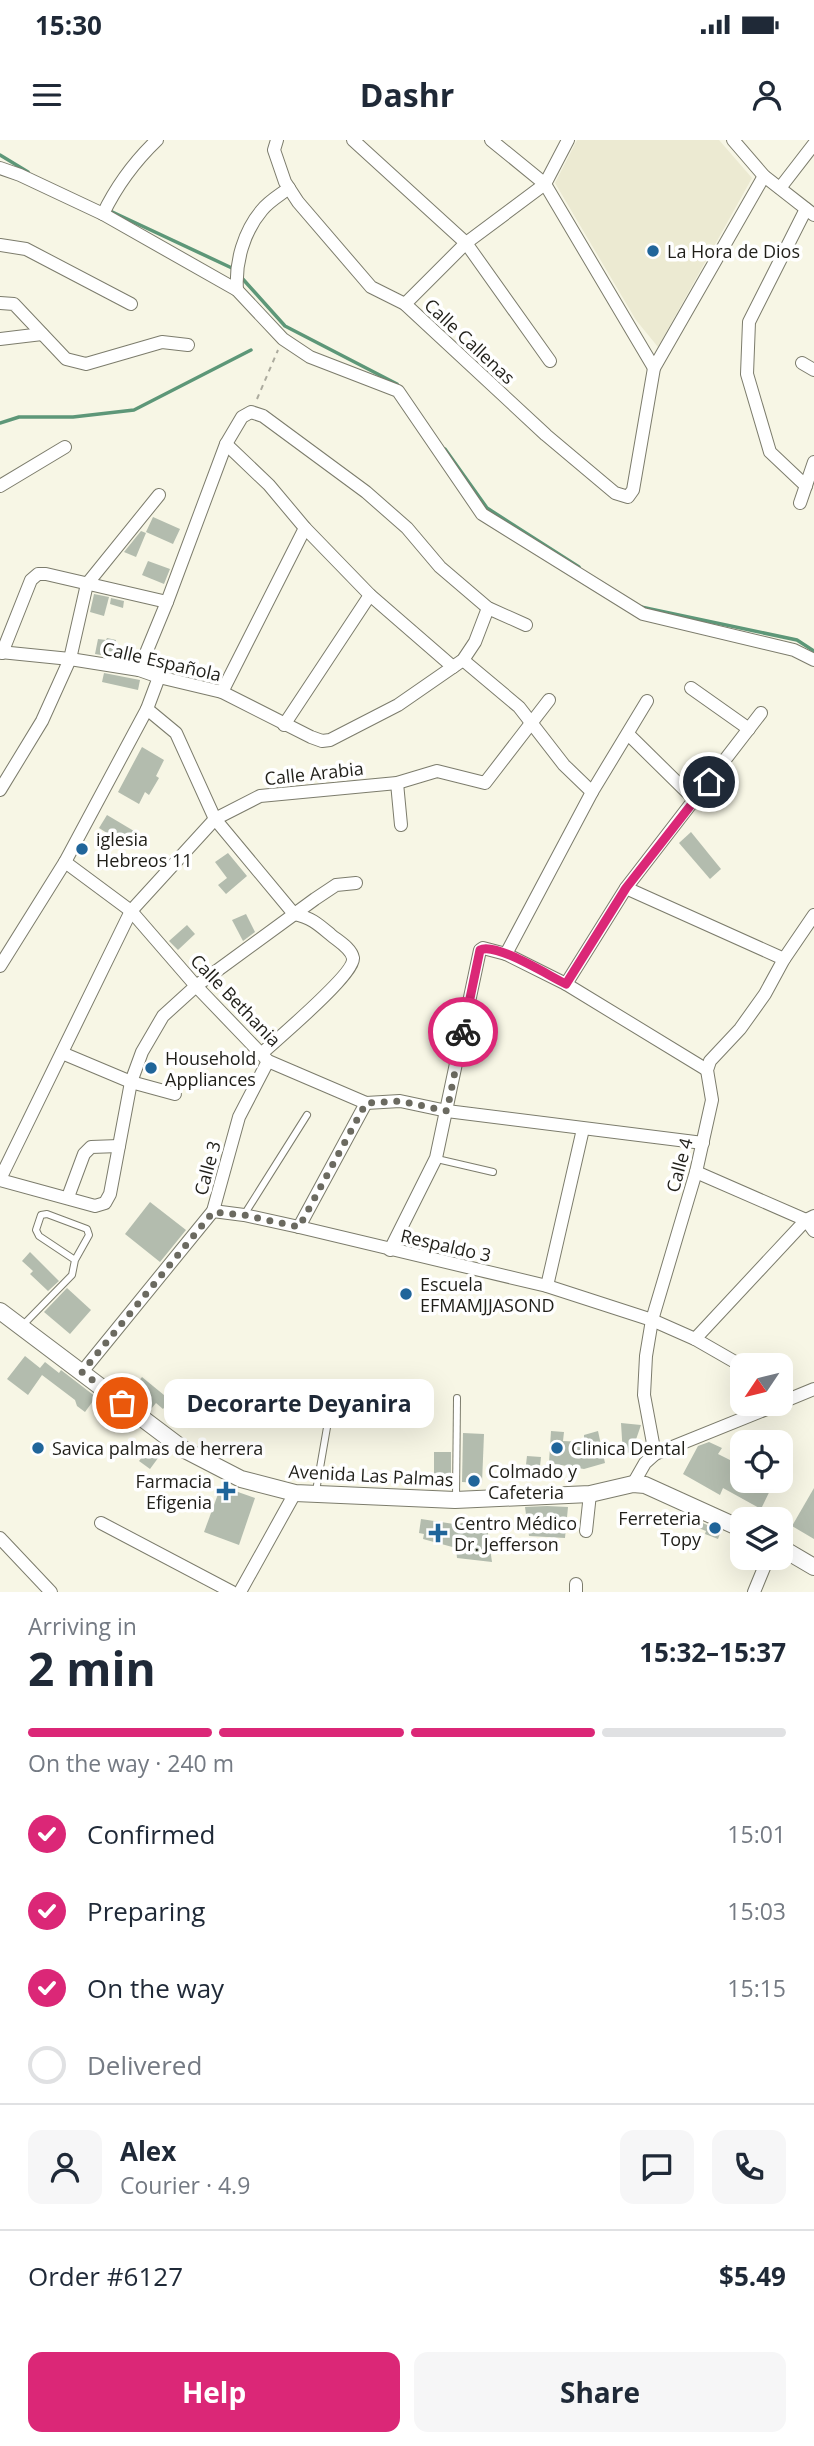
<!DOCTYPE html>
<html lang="en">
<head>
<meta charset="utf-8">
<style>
	body { margin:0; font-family:"Open Sans",sans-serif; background:#f6f6f7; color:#1f2937; height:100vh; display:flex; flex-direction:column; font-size:26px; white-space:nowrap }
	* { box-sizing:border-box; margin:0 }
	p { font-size:23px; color:#747a83 }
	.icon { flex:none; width:38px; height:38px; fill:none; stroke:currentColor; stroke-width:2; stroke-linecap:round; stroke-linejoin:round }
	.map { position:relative; height:1452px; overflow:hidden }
	.panel { display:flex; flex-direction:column; background:#fff; flex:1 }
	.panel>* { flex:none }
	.needle { width:46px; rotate:235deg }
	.tools { position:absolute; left:730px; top:1213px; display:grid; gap:14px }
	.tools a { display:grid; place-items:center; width:63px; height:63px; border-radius:14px; background:#fff; box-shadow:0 7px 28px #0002; font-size:35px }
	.pin { position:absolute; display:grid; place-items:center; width:60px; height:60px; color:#fff; margin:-30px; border:4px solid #fff; border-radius:50%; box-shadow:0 2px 7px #0007 }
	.courier { position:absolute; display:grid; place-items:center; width:70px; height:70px; margin:-35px; border:5px solid #db2777; border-radius:50%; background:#fff; color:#222; box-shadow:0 2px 9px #0007 }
	.bubble { position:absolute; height:49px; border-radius:14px; background:#fff; box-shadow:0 7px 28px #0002; font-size:23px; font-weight:700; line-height:49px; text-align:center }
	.headline em { font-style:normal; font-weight:700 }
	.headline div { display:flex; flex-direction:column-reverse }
	.headline { display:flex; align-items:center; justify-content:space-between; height:119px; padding:0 28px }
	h1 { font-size:46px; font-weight:700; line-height:52px }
	.bar { display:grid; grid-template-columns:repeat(4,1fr); gap:10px 7px; align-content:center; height:84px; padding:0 28px }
	.bar i { height:9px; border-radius:5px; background:#e0e1e3 }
	.bar .selected { background:#db2777 }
	.bar p { grid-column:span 4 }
	.line { display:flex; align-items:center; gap:18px; padding:0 28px; border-top:2px solid #e0e1e3 }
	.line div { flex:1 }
	.round { display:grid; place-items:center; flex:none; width:74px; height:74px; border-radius:14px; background:#f6f6f7 }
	ol { padding:0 28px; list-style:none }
	li { display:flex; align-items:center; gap:21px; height:77px }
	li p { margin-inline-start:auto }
	li .icon { padding:7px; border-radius:50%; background:#db2777; color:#fff; stroke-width:4 }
	li:last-child { color:#747a83 }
	li i { width:38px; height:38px; border:4px solid #e0e1e3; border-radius:50% }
	.button { display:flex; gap:14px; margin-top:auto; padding:14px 28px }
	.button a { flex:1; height:80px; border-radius:14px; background:#db2777; color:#fff; font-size:28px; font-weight:700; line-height:80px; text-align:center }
	.button a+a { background:#f6f6f7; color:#1f2937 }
	.status { display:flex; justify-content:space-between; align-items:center; height:49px; padding:0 35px; background:#fff; direction:ltr }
	.status svg { height:19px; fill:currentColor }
	header { display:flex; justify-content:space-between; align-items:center; height:91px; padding:0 28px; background:#fff; font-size:32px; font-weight:700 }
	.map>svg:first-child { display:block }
</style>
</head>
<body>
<div class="status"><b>15:30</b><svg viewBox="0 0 49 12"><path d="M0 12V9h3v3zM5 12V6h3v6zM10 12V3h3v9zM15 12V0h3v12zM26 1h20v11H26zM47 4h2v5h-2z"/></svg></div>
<header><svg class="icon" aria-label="menu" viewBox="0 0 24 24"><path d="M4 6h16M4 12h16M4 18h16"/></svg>Dashr<svg class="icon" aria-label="person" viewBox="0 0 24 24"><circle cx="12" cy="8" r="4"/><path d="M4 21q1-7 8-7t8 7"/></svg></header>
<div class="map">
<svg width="814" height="1452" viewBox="0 0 814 1452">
	<rect width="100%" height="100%" fill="#f7f6e5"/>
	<polygon fill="#ecead2" points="577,0 719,0 752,38 658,207 636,180 555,43"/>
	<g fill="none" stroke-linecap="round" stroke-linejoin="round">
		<g stroke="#5d9778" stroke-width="3.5">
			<polyline points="0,15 28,32"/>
			<polyline points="108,70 234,129"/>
			<polyline points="241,137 285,186 397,244"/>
			<polyline points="0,283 19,277 73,277 134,270 251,210"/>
			<polyline points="445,309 487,368 579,427"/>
			<polyline points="641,467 797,500 814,511"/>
		</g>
	</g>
	<g fill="#b3bcae">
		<polygon points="153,377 180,389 173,404 146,392"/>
		<polygon points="141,391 146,393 136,417 124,412"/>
		<polygon points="148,421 170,429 164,444 142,435"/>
		<polygon points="94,454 109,457 104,476 90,472"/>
		<polygon points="111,458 124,461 123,468 110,464"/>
		<polygon points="107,498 116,500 113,517 95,514 98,499 106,500"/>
		<polygon points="104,533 140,540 138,550 102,542"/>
		<polygon points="142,607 164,620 156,636 159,638 149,655 145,652 139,664 118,652"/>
		<polygon points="107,675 139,694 131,708 99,688"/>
		<polygon points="691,692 721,729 710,739 679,703"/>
		<polygon points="228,713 247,736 226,754 218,745 227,738 215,722"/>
		<polygon points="246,774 255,792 243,801 232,780"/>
		<polygon points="187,785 195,794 178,810 169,801"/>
		<polygon points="150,1062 186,1090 160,1122 125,1094"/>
		<polygon points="30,1112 59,1141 48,1151 30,1134 33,1131 22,1121"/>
		<polygon points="67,1148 91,1170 70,1194 44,1172"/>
		<polygon points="25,1216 40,1228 45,1222 59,1233 61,1230 96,1257 85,1272 77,1266 75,1260 42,1235 28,1255 7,1239"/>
		<polygon points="142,1237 170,1260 163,1269 156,1263 151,1269 129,1253"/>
		<polygon points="621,1283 641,1285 632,1311 623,1315"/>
		<polygon points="551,1291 564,1292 563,1301 584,1302 584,1295 598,1291 605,1323 584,1329 549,1323"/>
		<polygon points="463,1293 484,1294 482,1343 462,1342"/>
		<polygon points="709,1302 722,1308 718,1314 742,1326 742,1340 775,1340 761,1369 723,1348 720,1355 683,1334 698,1306"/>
		<polygon points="146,1303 161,1314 150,1329 139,1321 143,1316 138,1313"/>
		<rect x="434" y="1312" width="17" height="25"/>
		<polygon points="527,1316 541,1317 539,1335 525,1333"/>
		<polygon points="221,1346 255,1358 239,1405 204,1392"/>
		<polygon points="814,1348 814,1399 792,1386"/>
		<polygon points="547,1366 568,1367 565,1398 529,1396 525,1367"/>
		<polygon points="689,1377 721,1391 718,1399 705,1394 706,1391 686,1383"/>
		<polygon points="421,1379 454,1384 486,1380 492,1422 457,1418 456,1408 423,1399 424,1394 419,1393"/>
	</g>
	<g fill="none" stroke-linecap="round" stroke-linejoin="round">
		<g stroke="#7c7c6c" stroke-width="8">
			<g id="service">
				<polyline points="437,1019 493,1032"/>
				<polyline points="244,1075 307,975"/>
				<polyline points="22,1186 72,1135 75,1120 89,1095 87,1089 47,1074 41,1075 36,1090 39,1096 75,1120"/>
				<polyline points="316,1351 330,1270"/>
				<polyline points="456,1358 457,1258"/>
			</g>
		</g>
		<g stroke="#7c7c6c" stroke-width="14">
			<g id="minor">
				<polyline points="277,0 274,10 285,42 298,62 371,147 405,164 546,295 615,353 628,357 633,350 654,228 764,36"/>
				<polyline points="353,0 466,103 550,221"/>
				<polyline points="491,0 545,44 654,228"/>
				<polyline points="733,0 764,36 814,75"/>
				<polyline points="0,28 20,35 103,74 237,150 283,199 310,217 398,251 482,374 643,474 794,510 814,520"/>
				<polyline points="780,48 814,4"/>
				<polyline points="806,69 749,182 747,234 770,312 806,346"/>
				<path d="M 103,74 C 117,45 134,22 157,0"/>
				<polyline points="0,105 26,109 131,164"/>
				<path d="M 237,150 C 235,122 244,91 262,70 C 269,61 280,55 289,48"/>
				<polyline points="0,163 14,164 66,219 86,224 162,202 188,205"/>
				<polyline points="405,164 466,103 545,44 568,0"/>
				<polyline points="0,199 42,194"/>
				<polyline points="802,223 814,230"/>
				<polyline points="226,304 269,345 305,388 370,455 453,527"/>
				<polyline points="0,346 65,307"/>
				<polyline points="800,363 814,322"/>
				<polyline points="0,512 70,519 139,530 159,537 222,552 311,597 322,601 330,600 398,565 463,520 475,502 488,468"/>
				<polyline points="2,513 31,440 38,434 46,434 167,462"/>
				<polyline points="463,520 519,567 564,625 592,652"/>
				<polyline points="139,530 167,462 226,304 242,277 251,272 263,276 366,352 407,388 440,427 488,468 526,485"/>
				<polyline points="691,548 749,589"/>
				<polyline points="222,552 305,388"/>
				<path d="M 147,569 L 176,593 L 215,679 L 294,774 C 312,778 318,784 331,795 C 338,801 351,808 353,818 C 355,834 276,900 261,914"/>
				<polyline points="284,585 370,455"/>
				<polyline points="628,594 695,660"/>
				<polyline points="397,643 401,685"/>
				<polyline points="0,650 42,581 70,519 87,444 159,355"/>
				<polyline points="65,722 131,771 196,846 268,921 366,963 400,961 447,971 703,1003"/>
				<polyline points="626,748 784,819"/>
				<polyline points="506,814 592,652 647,561"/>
				<polyline points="0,826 65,722 147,569 159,537"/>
				<polyline points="566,844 626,748 761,573"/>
				<polyline points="62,913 131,942 175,954"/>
				<polyline points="696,1032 806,1080 814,1091"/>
				<polyline points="0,1039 131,771 215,679 260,656 397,643 437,631 485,643 549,560"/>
				<polyline points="0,1040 95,1066 105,1063 110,1054 131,942 142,912 163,876 196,846 315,759 336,745 356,743"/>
				<polyline points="68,1057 84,1014 91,1007 119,1006"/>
				<polyline points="213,1071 244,1075 299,1087 547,1146 652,1180 695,1199 742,1226"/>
				<polyline points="299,1087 366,963"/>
				<polyline points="390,1110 436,1018 480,810 483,808 506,814 566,844 707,930"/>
				<polyline points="547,1146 583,989"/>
				<polyline points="695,1199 806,1080 814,1076"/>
				<polyline points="82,1232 213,1071 239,977 268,921"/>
				<polyline points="780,1263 814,1249"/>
				<polyline points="655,1314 644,1255 646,1216 652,1180 696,1032 712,960 707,930 710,921 740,889 765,854 784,819 814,775"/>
				<polyline points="633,1344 645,1323 655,1314 779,1264"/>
				<polyline points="101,1383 232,1452"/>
				<polyline points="586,1391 590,1354"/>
				<polyline points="0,1398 51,1452"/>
				<polyline points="240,1452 295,1353"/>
				<polyline points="576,1452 576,1444"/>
				<polyline points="754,1452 768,1418"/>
			</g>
		</g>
		<g stroke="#7c7c6c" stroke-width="18">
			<g id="tertiary">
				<polyline points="0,1171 183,1309 241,1339 295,1353 455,1360 590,1354 633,1344 645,1345 742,1389"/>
				<polyline points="780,1407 814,1427"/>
			</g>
		</g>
		<polyline stroke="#acab9e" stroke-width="2" stroke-dasharray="5 5" stroke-linecap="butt" points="257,259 278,210"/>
		<use href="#service" stroke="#fff" stroke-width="6"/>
		<use href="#minor" stroke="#fff" stroke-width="12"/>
		<use href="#tertiary" stroke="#fff" stroke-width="16"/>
	</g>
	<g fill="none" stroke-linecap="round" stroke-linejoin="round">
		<polyline stroke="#6b6a60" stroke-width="7" stroke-dasharray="0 12.6" points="122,1263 82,1232 213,1072 244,1075 299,1087 366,963 400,961 447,971 463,892"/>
		<path stroke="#db2777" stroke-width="9" d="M 463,892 L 480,810 C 496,802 549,836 566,844 L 626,748 L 709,642"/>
	</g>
	<g fill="#20659a" stroke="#fff" stroke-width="2.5">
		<circle cx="653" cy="111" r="7"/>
		<circle cx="82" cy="709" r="7"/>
		<circle cx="151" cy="928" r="7"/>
		<circle cx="406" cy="1154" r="7"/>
		<circle cx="38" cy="1308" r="7"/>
		<circle cx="557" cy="1308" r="7"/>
		<circle cx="474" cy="1341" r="7"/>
		<path d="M222.5 1340.5h7v7h7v7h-7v7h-7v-7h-7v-7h7z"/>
		<circle cx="715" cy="1388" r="7"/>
		<path d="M434.5 1382.5h7v7h7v7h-7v7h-7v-7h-7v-7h7z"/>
	</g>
	<g text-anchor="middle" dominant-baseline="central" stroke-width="7" stroke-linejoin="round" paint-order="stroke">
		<g font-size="18" fill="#201f19" stroke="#fff" text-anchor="start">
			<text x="667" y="111">La Hora de Dios</text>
			<text x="96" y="699">iglesia<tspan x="96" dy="21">Hebreos 11</tspan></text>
			<text x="165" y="918">Household<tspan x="165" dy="21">Appliances</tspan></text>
			<text x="420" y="1144">Escuela<tspan x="420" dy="21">EFMAMJJASOND</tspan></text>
			<text x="52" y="1308">Savica palmas de herrera</text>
			<text x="571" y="1308">Clinica Dental</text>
			<text x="488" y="1331">Colmado y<tspan x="488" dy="21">Cafeteria</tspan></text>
			<text x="212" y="1341" text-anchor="end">Farmacia<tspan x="212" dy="21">Efigenia</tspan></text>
			<text x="701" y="1378" text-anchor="end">Ferreteria<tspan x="701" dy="21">Topy</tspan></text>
			<text x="454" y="1383">Centro Médico<tspan x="454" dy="21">Dr. Jefferson</tspan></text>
		</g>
		<g font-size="18" fill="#201f19" stroke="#fff">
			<text transform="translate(470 201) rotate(43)">Calle Callenas</text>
			<text transform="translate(162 521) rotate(13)">Calle Española</text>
			<text transform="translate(314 633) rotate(-6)">Calle Arabia</text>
			<text transform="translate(236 860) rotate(46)">Calle Bethania</text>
			<text transform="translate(679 1025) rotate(-75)">Calle 4</text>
			<text transform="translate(207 1028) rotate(-75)">Calle 3</text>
			<text transform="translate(446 1105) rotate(13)">Respaldo 3</text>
			<text transform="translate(371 1335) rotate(3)">Avenida Las Palmas</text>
		</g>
	</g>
</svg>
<div class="tools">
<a><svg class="needle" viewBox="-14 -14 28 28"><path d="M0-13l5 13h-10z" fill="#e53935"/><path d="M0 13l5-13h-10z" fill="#747a83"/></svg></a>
<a><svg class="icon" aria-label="locate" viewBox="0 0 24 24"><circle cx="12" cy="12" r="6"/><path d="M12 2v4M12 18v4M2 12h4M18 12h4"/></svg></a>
<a><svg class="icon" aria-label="layers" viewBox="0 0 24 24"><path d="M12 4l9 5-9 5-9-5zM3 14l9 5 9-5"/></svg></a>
</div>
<div class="pin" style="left:122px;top:1263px;background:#ea580c"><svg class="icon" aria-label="bag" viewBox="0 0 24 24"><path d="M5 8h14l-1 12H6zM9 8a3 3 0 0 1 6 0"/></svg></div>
<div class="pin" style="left:709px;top:642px;background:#1f2937"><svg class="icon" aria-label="home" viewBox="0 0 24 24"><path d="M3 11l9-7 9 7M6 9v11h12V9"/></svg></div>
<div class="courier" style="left:463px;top:892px"><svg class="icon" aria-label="bike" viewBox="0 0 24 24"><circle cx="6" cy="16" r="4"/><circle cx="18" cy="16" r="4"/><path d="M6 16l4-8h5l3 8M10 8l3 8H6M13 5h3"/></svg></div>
<div class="bubble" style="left:164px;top:1239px;width:270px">Decorarte Deyanira</div>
</div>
<section class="panel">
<div class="headline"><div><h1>2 min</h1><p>Arriving in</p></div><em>15:32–15:37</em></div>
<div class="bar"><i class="selected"></i><i class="selected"></i><i class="selected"></i><i></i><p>On the way · 240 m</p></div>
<ol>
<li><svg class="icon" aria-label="check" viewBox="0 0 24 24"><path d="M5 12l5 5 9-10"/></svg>Confirmed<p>15:01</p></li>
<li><svg class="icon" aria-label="check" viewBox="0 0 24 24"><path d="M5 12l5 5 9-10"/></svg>Preparing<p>15:03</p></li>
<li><svg class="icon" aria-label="check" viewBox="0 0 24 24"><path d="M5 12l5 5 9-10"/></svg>On the way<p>15:15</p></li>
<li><i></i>Delivered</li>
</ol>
<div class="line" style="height:126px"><a class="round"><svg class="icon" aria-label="person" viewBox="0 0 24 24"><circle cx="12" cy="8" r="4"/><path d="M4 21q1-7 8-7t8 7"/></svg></a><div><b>Alex</b><p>Courier · 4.9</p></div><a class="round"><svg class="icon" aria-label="chat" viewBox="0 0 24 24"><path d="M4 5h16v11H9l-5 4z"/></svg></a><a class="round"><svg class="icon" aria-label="phone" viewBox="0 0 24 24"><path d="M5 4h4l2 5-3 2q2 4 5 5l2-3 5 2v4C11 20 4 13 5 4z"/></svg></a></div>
<div class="line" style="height:91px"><div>Order #6127</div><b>$5.49</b></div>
<div class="button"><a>Help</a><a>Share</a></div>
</section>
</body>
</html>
